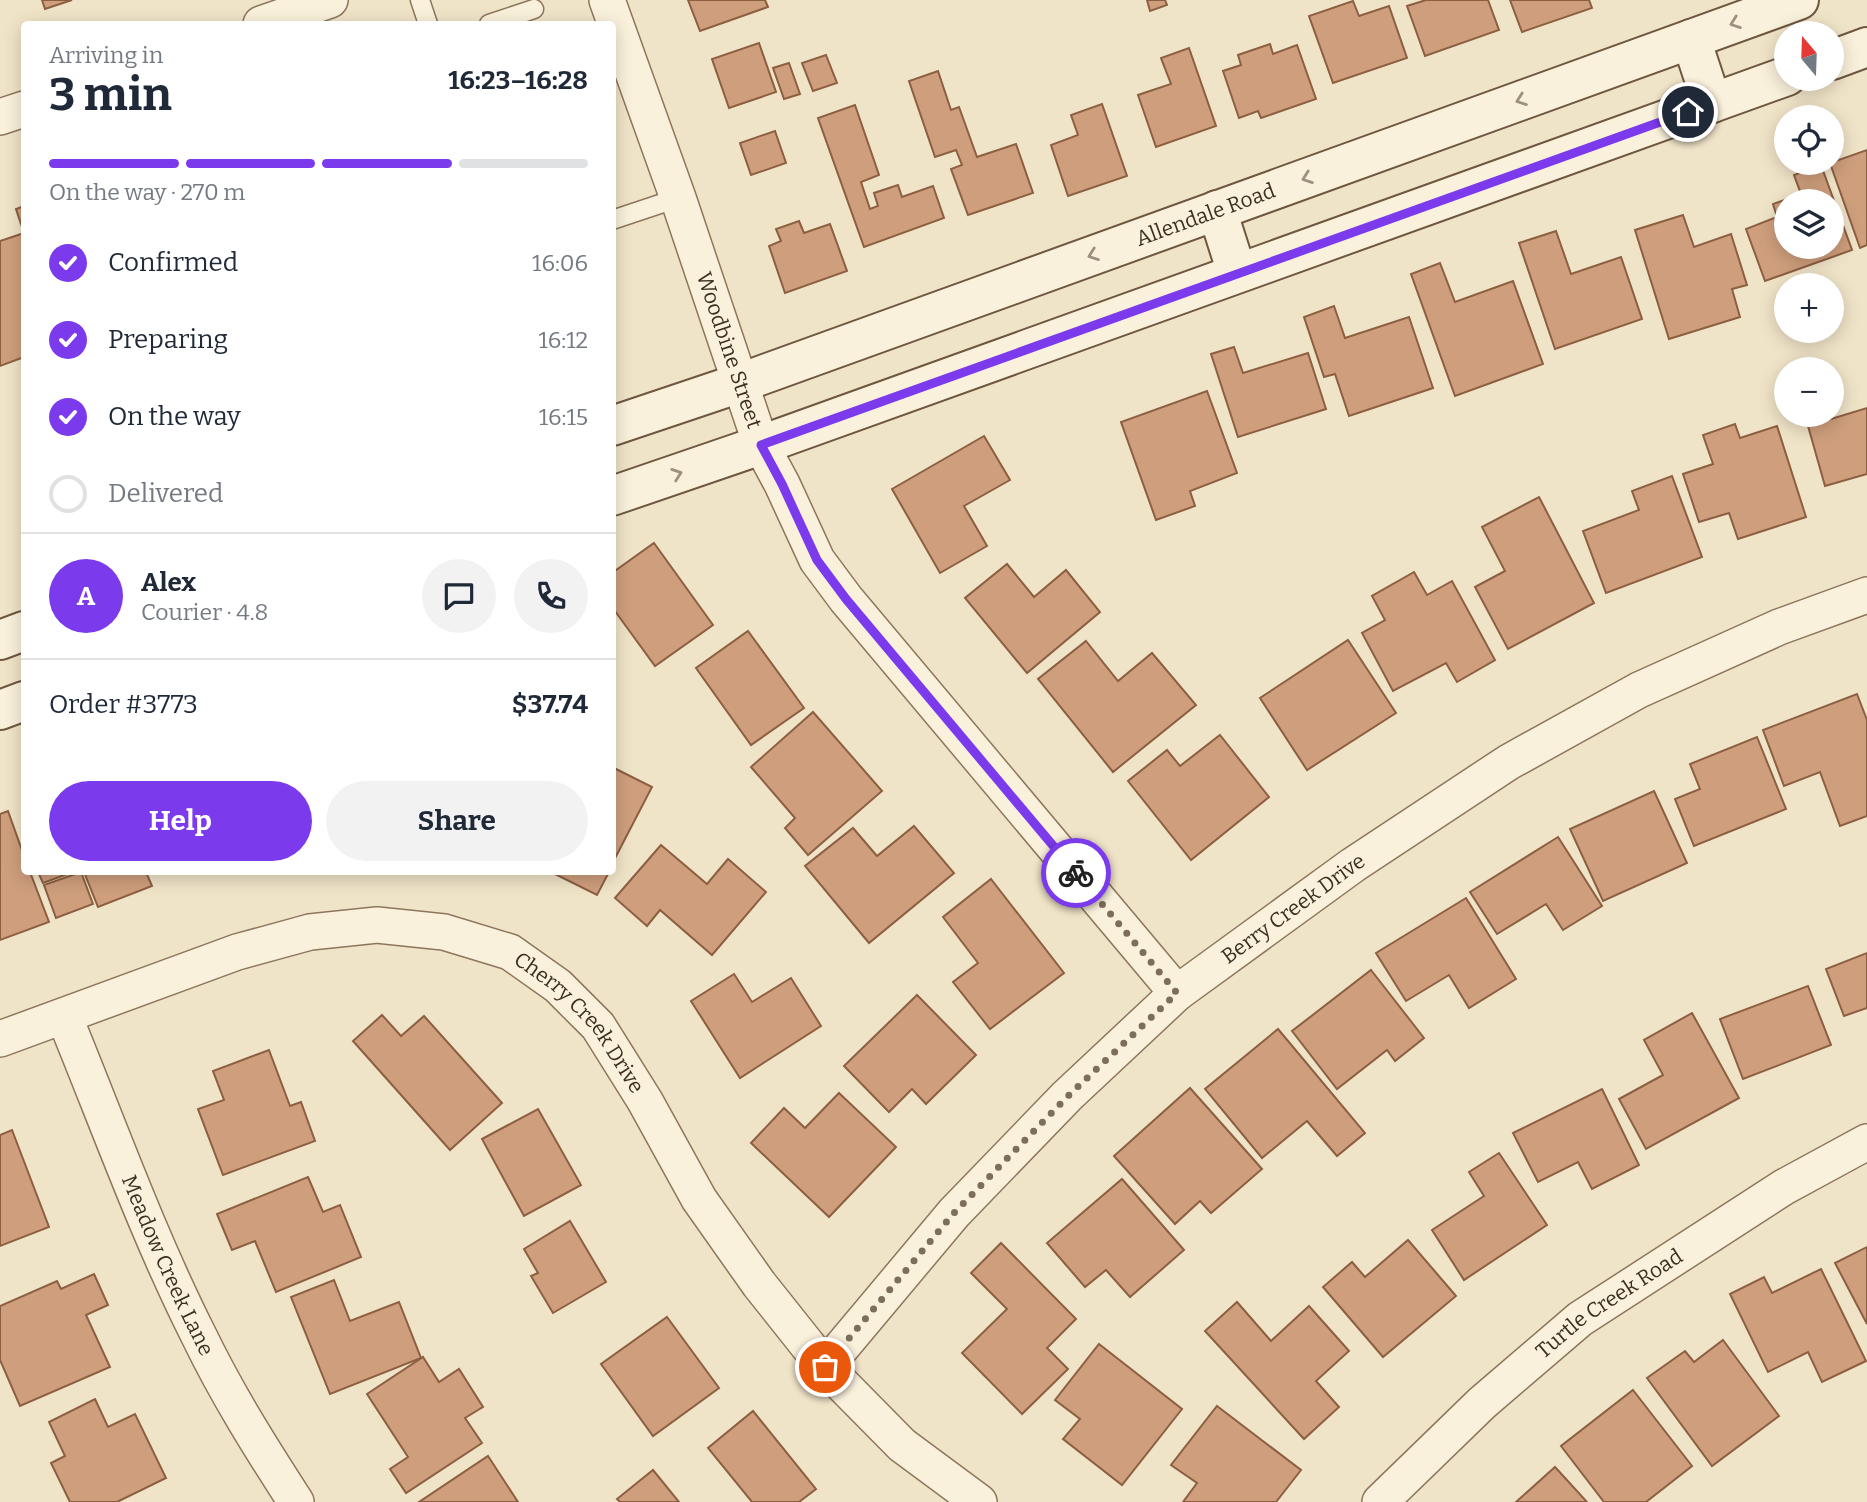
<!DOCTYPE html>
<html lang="en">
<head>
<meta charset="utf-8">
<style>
	body { margin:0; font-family:Bitter,serif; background:#f2f2f3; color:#1f2937; height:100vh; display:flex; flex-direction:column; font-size:26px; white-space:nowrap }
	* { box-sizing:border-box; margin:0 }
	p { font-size:23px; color:#747a83 }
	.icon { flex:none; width:38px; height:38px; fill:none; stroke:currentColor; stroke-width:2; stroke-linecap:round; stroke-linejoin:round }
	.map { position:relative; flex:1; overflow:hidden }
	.side { position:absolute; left:21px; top:21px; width:595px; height:854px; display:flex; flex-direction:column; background:#fff; border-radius:7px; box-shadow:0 4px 18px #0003 }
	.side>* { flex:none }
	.needle { width:46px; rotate:341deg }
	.tools { position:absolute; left:1774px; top:21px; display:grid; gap:14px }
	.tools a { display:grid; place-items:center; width:70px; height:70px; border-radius:50%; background:#fff; box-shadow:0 4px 18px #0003; font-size:35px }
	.pin { position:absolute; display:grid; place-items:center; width:60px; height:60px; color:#fff; margin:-30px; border:4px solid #fff; border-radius:50%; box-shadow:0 2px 7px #0007 }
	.courier { position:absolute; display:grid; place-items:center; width:70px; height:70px; margin:-35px; border:5px solid #7c3aed; border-radius:50%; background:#fff; color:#222; box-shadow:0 2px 9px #0007 }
	.headline em { font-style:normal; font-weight:700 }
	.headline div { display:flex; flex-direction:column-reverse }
	.headline { display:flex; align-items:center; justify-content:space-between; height:119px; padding:0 28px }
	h1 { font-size:46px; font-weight:700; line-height:52px }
	.bar { display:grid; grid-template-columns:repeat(4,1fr); gap:10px 7px; align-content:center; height:84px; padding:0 28px }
	.bar i { height:9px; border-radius:5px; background:#e0e1e3 }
	.bar .on { background:#7c3aed }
	.bar p { grid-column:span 4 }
	.line { display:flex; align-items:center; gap:18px; padding:0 28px; border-top:2px solid #e0e1e3 }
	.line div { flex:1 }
	.round { display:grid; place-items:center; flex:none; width:74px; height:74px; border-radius:37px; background:#f2f2f3 }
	ol { padding:0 28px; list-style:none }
	li { display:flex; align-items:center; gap:21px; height:77px }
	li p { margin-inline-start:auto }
	li .icon { padding:7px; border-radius:50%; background:#7c3aed; color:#fff; stroke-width:4 }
	li:last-child { color:#747a83 }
	li i { width:38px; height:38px; border:4px solid #e0e1e3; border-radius:50% }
	.cta { display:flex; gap:14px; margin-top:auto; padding:14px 28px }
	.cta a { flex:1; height:80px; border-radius:42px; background:#7c3aed; color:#fff; font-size:28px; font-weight:700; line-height:80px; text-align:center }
	.cta a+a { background:#f2f2f3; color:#1f2937 }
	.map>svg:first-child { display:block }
</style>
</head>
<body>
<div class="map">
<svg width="1867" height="1502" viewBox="0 0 1867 1502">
	<rect width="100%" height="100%" fill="#f0e4c8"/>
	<g fill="#cf9f7d" stroke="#8d5f41" stroke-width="2" fill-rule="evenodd">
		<polygon points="42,0 72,0 45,9"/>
		<polygon points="688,0 765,0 768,7 700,31"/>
		<polygon points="1147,0 1165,0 1167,5 1150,11"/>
		<polygon points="1426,0 1488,0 1499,30 1425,56 1407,6"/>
		<polygon points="1510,0 1589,0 1592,8 1522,32"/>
		<polygon points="1353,1 1359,16 1389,6 1407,58 1333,83 1309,16"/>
		<polygon points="759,43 776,92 729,108 712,59"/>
		<polygon points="1270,44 1273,54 1297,45 1316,99 1261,118 1258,111 1239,118 1223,71 1241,65 1238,55"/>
		<polygon points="1189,48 1216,126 1156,147 1138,95 1171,84 1161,58"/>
		<polygon points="826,55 837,83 813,91 802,63"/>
		<polygon points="789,63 800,94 784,99 773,68"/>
		<polygon points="938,71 951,110 959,107 977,157 1016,144 1033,193 968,215 951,169 962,165 956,150 935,157 909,81"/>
		<polygon points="1102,104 1127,176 1068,196 1051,145 1078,135 1071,115"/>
		<polygon points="855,105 879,175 861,182 870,209 878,206 874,193 898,185 902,197 933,186 944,218 864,247 818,118"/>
		<polygon points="775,131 786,163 751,175 740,143"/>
		<polygon points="1867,150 1867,245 1860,248 1830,163"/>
		<path d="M 1821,165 L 1852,250 L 1765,281 L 1746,229 L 1777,217 L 1773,204 L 1801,194 L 1794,175 ZM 1787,201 L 1832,201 L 1832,247 L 1787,247 Z"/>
		<polygon points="24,206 24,357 0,366 0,241 24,233 16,209"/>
		<polygon points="1683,215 1694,247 1731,234 1747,285 1732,289 1740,317 1669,339 1635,230"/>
		<polygon points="799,221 804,233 830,224 847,271 785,293 769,246 781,241 776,229"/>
		<polygon points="1556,231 1571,274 1621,257 1642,319 1555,349 1519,243"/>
		<polygon points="1440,263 1455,302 1513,281 1543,364 1455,396 1411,274"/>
		<polygon points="1334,306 1345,338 1409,317 1433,388 1349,416 1335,374 1324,377 1304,317"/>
		<polygon points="1234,347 1243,373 1308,353 1326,409 1238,437 1211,354"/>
		<polygon points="1207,391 1237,473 1190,491 1195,506 1156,520 1121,422"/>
		<polygon points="1867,408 1867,474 1825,486 1808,426"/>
		<polygon points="1735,424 1740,438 1777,426 1806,517 1738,539 1729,513 1699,522 1683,474 1713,464 1703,435"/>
		<polygon points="984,436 1010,480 964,506 987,546 940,573 892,489"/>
		<polygon points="1672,476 1702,557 1606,593 1583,531 1639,510 1632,491"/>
		<polygon points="1539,497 1594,603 1508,649 1475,587 1505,571 1482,527"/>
		<polygon points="654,543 713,625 655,666 612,607 612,573"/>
		<polygon points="1007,564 1034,597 1066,570 1100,612 1027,673 965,598"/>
		<polygon points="1414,572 1427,595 1452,581 1495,660 1457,682 1446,663 1393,691 1362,633 1385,620 1372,596"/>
		<polygon points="748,631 804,708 751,745 696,668"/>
		<polygon points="1348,640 1396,713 1307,770 1260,698"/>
		<polygon points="1086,641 1118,681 1152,653 1196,705 1113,772 1038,679"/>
		<polygon points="1857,694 1867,720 1867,816 1840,826 1820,772 1784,786 1763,730"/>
		<polygon points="813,712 882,791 808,855 785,828 795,818 751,767"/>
		<polygon points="1220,735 1269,797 1191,860 1128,781 1167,750 1180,766"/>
		<polygon points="1757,737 1786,809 1694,846 1675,799 1700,789 1690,764"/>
		<polygon points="612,767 652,787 612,864"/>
		<polygon points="1654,791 1687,863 1603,901 1570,829"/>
		<polygon points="8,811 24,856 24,872 30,872 49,922 0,940 0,814"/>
		<polygon points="914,826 954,873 869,943 805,866 853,828 877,856"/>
		<polygon points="1558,837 1602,906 1563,930 1546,904 1497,934 1470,892"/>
		<polygon points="661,845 707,884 728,859 766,892 712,955 660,910 647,926 615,898"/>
		<polygon points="38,872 73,872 43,883"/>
		<polygon points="81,872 93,904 56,918 44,885"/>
		<polygon points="84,872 146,872 152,886 98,907"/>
		<polygon points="551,872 609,872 597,895"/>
		<polygon points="991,879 1064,973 990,1029 953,982 978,963 943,917"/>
		<polygon points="1466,898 1516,979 1469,1008 1449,975 1406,1001 1376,953"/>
		<polygon points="1867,953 1867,1008 1844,1016 1826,969"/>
		<polygon points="1371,970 1424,1038 1395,1061 1387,1050 1337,1089 1292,1031"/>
		<polygon points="734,974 752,1002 791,978 821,1026 740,1078 691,1001"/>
		<polygon points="1808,986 1831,1045 1743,1079 1720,1019"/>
		<polygon points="917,995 976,1055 926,1104 912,1089 889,1112 844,1066"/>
		<polygon points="1692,1013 1739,1098 1646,1149 1619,1099 1663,1075 1644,1040"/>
		<polygon points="382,1015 401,1036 424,1016 502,1103 450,1150 353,1041"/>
		<polygon points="1278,1029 1365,1133 1337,1156 1307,1121 1262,1158 1205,1089"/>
		<polygon points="269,1050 290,1106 301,1102 315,1141 223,1175 198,1109 224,1100 213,1071"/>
		<polygon points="1190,1088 1262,1169 1211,1213 1200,1201 1175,1224 1114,1156"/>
		<polygon points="1602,1089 1639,1165 1592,1189 1578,1162 1538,1182 1513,1133"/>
		<polygon points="839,1093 896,1147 829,1217 751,1143 784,1108 805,1128"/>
		<polygon points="538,1109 581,1185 524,1216 482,1139"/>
		<polygon points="12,1130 49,1227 0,1246 0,1135"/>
		<polygon points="1499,1153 1547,1225 1464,1280 1432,1230 1484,1196 1469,1172"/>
		<polygon points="308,1177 323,1212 340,1205 361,1257 276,1292 255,1241 232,1250 217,1214"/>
		<polygon points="1122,1179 1184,1250 1130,1297 1106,1270 1085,1287 1047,1243"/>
		<polygon points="570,1221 606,1282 553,1313 531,1276 538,1273 524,1249"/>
		<polygon points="1408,1240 1456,1296 1383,1357 1323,1287 1352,1262 1365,1277"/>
		<polygon points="1001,1243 1076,1319 1047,1348 1068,1369 1022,1414 962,1353 1007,1309 971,1273"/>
		<polygon points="1867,1247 1867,1324 1835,1263"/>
		<polygon points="1821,1269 1866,1361 1822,1382 1808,1352 1768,1372 1730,1294 1764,1277 1772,1293"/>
		<polygon points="94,1274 108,1305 86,1315 110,1367 20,1406 0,1360 0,1306 57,1281 61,1289"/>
		<polygon points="334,1280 350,1321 399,1302 421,1358 330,1394 291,1297"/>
		<polygon points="1237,1302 1271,1341 1309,1306 1349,1351 1316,1381 1339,1407 1304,1439 1205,1331"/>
		<polygon points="667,1317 719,1388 653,1436 601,1364"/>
		<polygon points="1723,1340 1779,1416 1712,1466 1647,1378 1685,1351 1694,1362"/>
		<polygon points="1099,1344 1182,1409 1122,1485 1063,1439 1080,1419 1055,1400"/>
		<polygon points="423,1357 439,1382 459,1369 483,1407 465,1418 482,1443 406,1493 390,1469 408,1457 367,1394"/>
		<polygon points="1633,1390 1692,1466 1646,1502 1604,1502 1561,1446"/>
		<polygon points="95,1399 108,1427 135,1414 166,1478 117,1502 70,1502 51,1463 65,1456 49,1422"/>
		<polygon points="1217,1406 1301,1470 1276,1502 1183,1502 1197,1483 1171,1465"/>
		<polygon points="753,1411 816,1489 799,1502 752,1502 708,1448"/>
		<polygon points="488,1456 518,1502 419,1502"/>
		<polygon points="1555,1467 1587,1502 1516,1502"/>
		<polygon points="653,1470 679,1502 620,1502 617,1499"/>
	</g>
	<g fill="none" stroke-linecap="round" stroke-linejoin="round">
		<g stroke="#8d765c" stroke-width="21">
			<g id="lane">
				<polyline points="420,0 428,24"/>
				<polyline points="489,24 534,9"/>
				<polyline points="612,220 678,198"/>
			</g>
		</g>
		<g stroke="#8d765c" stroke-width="38">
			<g id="street">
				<path id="s1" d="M 607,0 L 678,198 L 761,445 L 782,484 L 817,560 L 846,599 L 1177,993"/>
				<polyline points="261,24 330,0"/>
				<polyline points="0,117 24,109"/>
				<path id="s2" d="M 64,1016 C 108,1123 147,1233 199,1336 C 227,1394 261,1448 296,1502"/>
				<path id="s3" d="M 0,1039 L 237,952 L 310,932 L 377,925 L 444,932 L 510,952 L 558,986 L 598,1026 L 645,1101 L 699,1199 L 759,1284 L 825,1367 L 902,1445 L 979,1502"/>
				<path id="s4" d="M 825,1367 L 954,1213 L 1067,1096 L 1177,993 L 1353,865 L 1509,762 L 1639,690 L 1779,627 L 1867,595"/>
				<path id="s5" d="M 1380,1502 L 1482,1403 L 1580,1319 L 1784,1187 L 1867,1142"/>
			</g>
		</g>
		<g stroke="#6f573f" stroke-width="42">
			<g id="secondary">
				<polyline points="1691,39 1712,103"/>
				<polyline points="1832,60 1867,47"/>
				<polyline points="1217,210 1237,273"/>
				<path id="s6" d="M 612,426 L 740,383 L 1799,0"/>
				<polyline points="612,496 761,445 1787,76"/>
				<polyline points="0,640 24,631"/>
				<polyline points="0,710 24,701"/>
			</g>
		</g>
		<use href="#lane" stroke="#faf1dc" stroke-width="18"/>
		<use href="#street" stroke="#faf1dc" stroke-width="35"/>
		<use href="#secondary" stroke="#faf1dc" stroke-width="38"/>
	</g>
	<defs><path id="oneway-chevron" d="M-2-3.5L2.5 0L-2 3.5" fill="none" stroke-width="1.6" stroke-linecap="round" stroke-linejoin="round" transform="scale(1.75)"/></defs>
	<g stroke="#9c907e">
		<use href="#oneway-chevron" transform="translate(1735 23) rotate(160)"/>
		<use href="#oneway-chevron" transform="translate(1521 100) rotate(160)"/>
		<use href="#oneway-chevron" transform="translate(1307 178) rotate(160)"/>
		<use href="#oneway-chevron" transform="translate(1093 255) rotate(160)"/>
		<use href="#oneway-chevron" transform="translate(677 474) rotate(-19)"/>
	</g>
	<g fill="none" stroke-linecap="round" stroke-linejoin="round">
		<polyline stroke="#7c6e5b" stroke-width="7" stroke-dasharray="0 12.6" points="825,1367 954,1213 1068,1096 1177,993 1076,873"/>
		<polyline stroke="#7c3aed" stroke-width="9" points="1076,873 846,599 817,560 782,484 761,445 1688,112"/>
	</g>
	<g text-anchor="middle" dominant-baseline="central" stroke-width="5" stroke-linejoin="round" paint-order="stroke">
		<g font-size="21" fill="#3d2e20" stroke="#f7eed8">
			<text stroke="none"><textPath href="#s6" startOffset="630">Allendale Road</textPath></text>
			<text stroke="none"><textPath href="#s1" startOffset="371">Woodbine Street</textPath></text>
			<text stroke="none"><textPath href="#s4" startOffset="658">Berry Creek Drive</textPath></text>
			<text stroke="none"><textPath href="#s3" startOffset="632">Cherry Creek Drive</textPath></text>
			<text stroke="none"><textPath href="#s2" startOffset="270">Meadow Creek Lane</textPath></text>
			<text stroke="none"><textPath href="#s5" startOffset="304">Turtle Creek Road</textPath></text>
		</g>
	</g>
</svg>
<div class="tools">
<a><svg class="needle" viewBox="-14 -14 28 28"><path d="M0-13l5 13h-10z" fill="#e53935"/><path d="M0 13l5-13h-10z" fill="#747a83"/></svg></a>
<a><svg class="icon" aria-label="locate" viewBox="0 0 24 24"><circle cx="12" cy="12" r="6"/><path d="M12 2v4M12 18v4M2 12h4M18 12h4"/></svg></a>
<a><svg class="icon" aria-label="layers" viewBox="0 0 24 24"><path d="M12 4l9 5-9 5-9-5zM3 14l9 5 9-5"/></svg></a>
<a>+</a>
<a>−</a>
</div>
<div class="pin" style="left:825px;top:1367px;background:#ea580c"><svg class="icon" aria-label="bag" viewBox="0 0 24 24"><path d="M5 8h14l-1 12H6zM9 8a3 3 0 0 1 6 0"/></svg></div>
<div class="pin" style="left:1688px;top:112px;background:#1f2937"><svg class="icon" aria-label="home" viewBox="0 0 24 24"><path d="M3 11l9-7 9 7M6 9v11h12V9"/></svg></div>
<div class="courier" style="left:1076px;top:873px"><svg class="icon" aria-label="bike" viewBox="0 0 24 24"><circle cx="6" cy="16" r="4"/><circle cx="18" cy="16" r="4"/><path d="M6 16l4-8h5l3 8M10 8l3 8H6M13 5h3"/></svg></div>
<section class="side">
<div class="headline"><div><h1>3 min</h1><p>Arriving in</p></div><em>16:23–16:28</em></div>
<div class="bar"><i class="on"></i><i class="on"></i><i class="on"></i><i></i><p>On the way · 270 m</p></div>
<ol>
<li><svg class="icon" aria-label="check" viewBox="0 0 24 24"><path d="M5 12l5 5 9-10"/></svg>Confirmed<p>16:06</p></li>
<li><svg class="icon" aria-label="check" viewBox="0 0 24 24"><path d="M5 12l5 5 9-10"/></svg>Preparing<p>16:12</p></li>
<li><svg class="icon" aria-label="check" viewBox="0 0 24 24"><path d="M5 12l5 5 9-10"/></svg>On the way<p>16:15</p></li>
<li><i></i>Delivered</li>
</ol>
<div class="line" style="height:126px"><b class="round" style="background:#7c3aed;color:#fff">A</b><div><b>Alex</b><p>Courier · 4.8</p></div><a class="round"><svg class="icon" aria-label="chat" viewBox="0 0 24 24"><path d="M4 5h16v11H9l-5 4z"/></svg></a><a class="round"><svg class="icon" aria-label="phone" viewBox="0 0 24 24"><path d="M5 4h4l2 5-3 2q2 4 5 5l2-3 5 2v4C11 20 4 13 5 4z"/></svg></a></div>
<div class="line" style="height:91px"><div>Order #3773</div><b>$37.74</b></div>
<div class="cta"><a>Help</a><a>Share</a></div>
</section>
</div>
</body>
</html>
